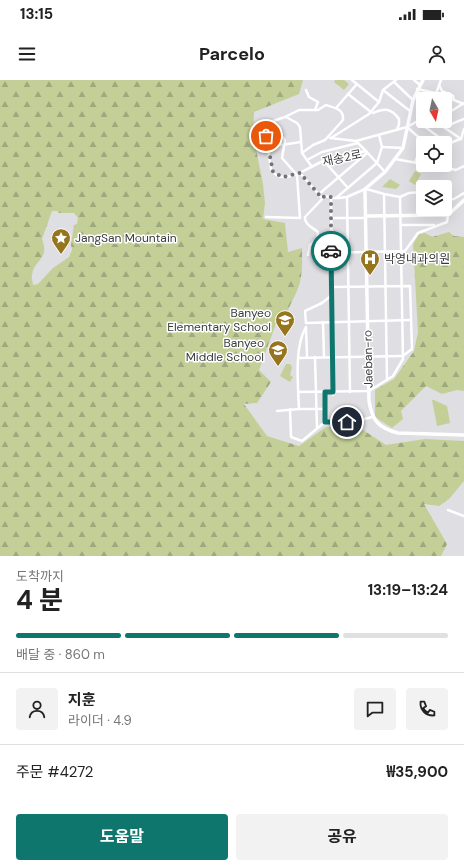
<!DOCTYPE html>
<html lang="ko">
<head>
<meta charset="utf-8">
<style>
	body { margin:0; font-family:"DM Sans","Noto Sans KR",sans-serif; background:#f2f2f2; color:#222; height:100vh; display:flex; flex-direction:column; font-size:15px; white-space:nowrap }
	* { box-sizing:border-box; margin:0 }
	p { font-size:13px; color:#767676 }
	.icon { flex:none; width:22px; height:22px; fill:none; stroke:currentColor; stroke-width:2; stroke-linecap:round; stroke-linejoin:round }
	.map { position:relative; height:476px; overflow:hidden }
	.panel { display:flex; flex-direction:column; background:#fff; flex:1 }
	.panel>* { flex:none }
	.needle { width:26px; rotate:171deg }
	.controls { position:absolute; left:416px; top:12px; display:grid; gap:8px }
	.controls a { display:grid; place-items:center; width:36px; height:36px; border-radius:4px; background:#fff; box-shadow:0 4px 16px #0002; font-size:20px }
	.pin { position:absolute; display:grid; place-items:center; width:34px; height:34px; color:#fff; margin:-17px; border:2px solid #fff; border-radius:50%; box-shadow:0 1px 4px #0007 }
	.courier { position:absolute; display:grid; place-items:center; width:40px; height:40px; margin:-20px; border:3px solid #0f766e; border-radius:50%; background:#fff; color:#222; box-shadow:0 1px 5px #0007 }
	.head em { font-style:normal; font-weight:700 }
	.head div { display:flex; flex-direction:column-reverse }
	.head { display:flex; align-items:center; justify-content:space-between; height:68px; padding:0 16px }
	h1 { font-size:26px; font-weight:700; line-height:30px }
	.bar { display:grid; grid-template-columns:repeat(4,1fr); gap:6px 4px; align-content:center; height:48px; padding:0 16px }
	.bar i { height:5px; border-radius:3px; background:#e0e0e0 }
	.bar .current { background:#0f766e }
	.bar p { grid-column:span 4 }
	.line { display:flex; align-items:center; gap:10px; padding:0 16px; border-top:1px solid #e0e0e0 }
	.line div { flex:1 }
	.round { display:grid; place-items:center; flex:none; width:42px; height:42px; border-radius:4px; background:#f2f2f2 }
	.button { display:flex; gap:8px; margin-top:auto; padding:8px 16px }
	.button a { flex:1; height:46px; border-radius:4px; background:#0f766e; color:#fff; font-size:16px; font-weight:700; line-height:46px; text-align:center }
	.button a+a { background:#f2f2f2; color:#222 }
	.status { display:flex; justify-content:space-between; align-items:center; height:28px; padding:0 20px; background:#fff; direction:ltr }
	.status svg { height:11px; fill:currentColor }
	header { display:flex; justify-content:space-between; align-items:center; height:52px; padding:0 16px; background:#fff; font-size:18px; font-weight:700 }
	.map>svg:first-child { display:block }
</style>
</head>
<body>
<div class="status"><b>13:15</b><svg viewBox="0 0 49 12"><path d="M0 12V9h3v3zM5 12V6h3v6zM10 12V3h3v9zM15 12V0h3v12zM26 1h20v11H26zM47 4h2v5h-2z"/></svg></div>
<header><svg class="icon" aria-label="menu" viewBox="0 0 24 24"><path d="M4 6h16M4 12h16M4 18h16"/></svg>Parcelo<svg class="icon" aria-label="person" viewBox="0 0 24 24"><circle cx="12" cy="8" r="4"/><path d="M4 21q1-7 8-7t8 7"/></svg></header>
<div class="map">
<svg width="464" height="476" viewBox="0 0 464 476">
	<defs>
		<pattern id="forest-firs" width="22" height="20" patternUnits="userSpaceOnUse"><rect width="22" height="20" fill="#c4cf98"/><path d="M5 1l3.5 6h-7zM16 11l3.5 6h-7z" fill="#a0a97d"/></pattern>
	</defs>
	<rect width="100%" height="100%" fill="#dedee3"/>
	<g fill="url(#forest-firs)" fill-rule="evenodd">
		<path d="M 0,0 L 303,0 L 299,14 L 254,32 L 253,54 L 263,104 L 265,123 L 263,139 L 285,143 L 288,172 L 302,168 C 302,184 303,197 297,211 C 292,223 288,226 286,240 L 277,241 L 259,290 L 271,302 L 257,323 L 244,324 L 267,356 L 299,366 L 326,347 L 357,346 L 386,365 L 425,359 L 464,361 L 464,401 L 449,419 L 439,426 L 424,424 L 447,464 L 441,476 L 0,476 ZM 52,131 L 57,131 L 59,133 L 74,133 L 78,138 L 77,144 L 74,145 L 71,165 L 72,170 L 69,177 L 53,188 L 38,204 L 33,205 C 33,202 31,198 32,195 C 34,179 50,180 42,159 Z"/>
		<polygon points="449,152 454,156 464,157 464,311 457,310 442,314 426,306 401,331 403,339 392,348 375,337 375,310 394,299 414,271 418,252 413,164 419,154 425,153 432,157"/>
	</g>
	<g fill="#c4cf98">
		<polygon points="335,0 344,0 349,4 344,10 334,2"/>
		<polygon points="415,91 421,94 415,105 409,101"/>
		<polygon points="390,99 400,105 396,109 382,107"/>
		<polygon points="286,284 290,284 292,287 290,295 293,297 290,302 280,296"/>
		<polygon points="432,320 434,320 447,326 450,343 437,346"/>
	</g>
	<g fill="none" stroke-linecap="round" stroke-linejoin="round">
		<g stroke="#fff" stroke-width="2.5">
			<polyline points="352,0 379,22"/>
			<polyline points="414,0 420,5"/>
			<polyline points="394,2 413,20"/>
			<polyline points="439,5 442,11 453,16 454,20 464,24"/>
			<polyline points="417,9 436,13"/>
			<polyline points="306,10 309,17 318,22 315,30"/>
			<polyline points="383,10 410,31"/>
			<polyline points="348,14 371,32"/>
			<polyline points="434,19 441,0"/>
			<polyline points="336,28 357,4"/>
			<polyline points="445,32 453,30 464,23"/>
			<polyline points="447,32 453,16"/>
			<path d="M 373,33 C 385,28 391,28 399,39 L 399,44 L 397,50"/>
			<polyline points="286,37 297,43 300,47 302,73 312,87"/>
			<polyline points="417,41 448,64 445,69"/>
			<polyline points="435,41 461,59"/>
			<polyline points="407,47 425,63"/>
			<polyline points="444,47 464,39"/>
			<polyline points="330,58 356,61 366,71"/>
			<polyline points="331,58 369,34 379,22 383,10 396,0"/>
			<polyline points="461,59 464,49"/>
			<path d="M 325,60 L 343,40 C 344,29 335,28 326,25 L 318,30 L 299,30 L 285,37 L 261,45 L 266,56 L 271,89 C 281,109 311,86 323,81 C 336,76 352,74 366,71 L 385,92"/>
			<polyline points="356,61 407,47 423,38"/>
			<polyline points="448,64 460,59"/>
			<polyline points="268,67 301,62"/>
			<polyline points="382,67 403,68"/>
			<polyline points="302,73 313,65 325,60"/>
			<polyline points="395,79 423,84"/>
			<polyline points="307,80 322,72 358,63"/>
			<polyline points="324,81 348,108"/>
			<polyline points="415,83 423,61"/>
			<polyline points="432,85 456,90 464,86"/>
			<polyline points="300,93 322,118"/>
			<path d="M 423,112 L 409,113 L 400,117 L 384,114 L 370,110 L 365,109 L 347,117 L 339,118 L 333,118 L 325,116 L 305,137 C 304,144 313,148 318,152 L 317,159 L 322,164 L 326,173 L 405,171 L 418,153 L 447,142 L 448,135"/>
			<polyline points="319,114 367,73"/>
			<polyline points="384,114 387,300"/>
			<polyline points="331,117 333,315"/>
			<polyline points="347,117 350,312"/>
			<polyline points="336,118 377,83 382,67 379,55"/>
			<polyline points="445,120 454,119 464,113"/>
			<polyline points="435,129 435,135"/>
			<polyline points="266,137 300,138 297,95 282,78 285,60 281,55 268,43"/>
			<polyline points="331,138 366,138"/>
			<polyline points="401,145 434,145"/>
			<polyline points="308,175 310,165 317,159"/>
			<polyline points="332,207 410,206 412,269 404,275"/>
			<polyline points="323,242 324,277"/>
			<polyline points="306,243 410,240"/>
			<polyline points="306,243 305,231 322,223 332,215"/>
			<polyline points="306,248 307,277"/>
			<polyline points="315,277 317,348"/>
			<polyline points="298,278 403,276"/>
			<polyline points="298,312 369,311 393,296 403,279 400,117"/>
			<polyline points="325,312 325,342"/>
			<polyline points="290,329 291,357 302,361 325,342 355,341 373,337"/>
			<path d="M 299,329 C 298,305 294,267 306,247"/>
			<polyline points="277,331 299,329 325,329"/>
			<polyline points="448,430 464,436"/>
		</g>
		<g stroke="#fff" stroke-width="3.5">
			<path d="M 423,0 L 413,20 L 403,68 L 385,92 L 365,109 L 365,113 L 369,321 C 372,340 378,348 398,353 L 464,355"/>
			<polyline points="366,136 448,135 464,120"/>
		</g>
	</g>
	<g fill="none" stroke-linecap="round" stroke-linejoin="round">
		<polyline stroke="#747477" stroke-width="4" stroke-dasharray="0 7.2" points="266,56 273,92 283,97 300,93 322,118 325,116 331,117 331,171"/>
		<polyline stroke="#0f766e" stroke-width="5" points="331,171 333,312 325,312 325,342 347,342"/>
	</g>
	<defs>
		<g id="sight-pin" transform="scale(1)"><path d="M0 17L-7.5 6A9.5 9.5 0 1 1 7.5 6Z" fill="#96751e" stroke="#fff"/><path d="M0-6L1.8-2.2L6-1.7L2.9 1.2L3.7 5.4L0 3.3L-3.7 5.4L-2.9 1.2L-6-1.7L-1.8-2.2Z" fill="#fff"/></g>
		<g id="hospital-pin" transform="scale(1)"><path d="M0 17L-7.5 6A9.5 9.5 0 1 1 7.5 6Z" fill="#96751e" stroke="#fff"/><path d="M-5-5h3v3.5h4V-5h3V5h-3V1.5h-4V5h-3Z" fill="#fff"/></g>
		<g id="school-pin" transform="scale(1)"><path d="M0 17L-7.5 6A9.5 9.5 0 1 1 7.5 6Z" fill="#96751e" stroke="#fff"/><path d="M0-5L7-2L0 1L-7-2ZM-4 1L0 2.5L4 1V4Q0 6-4 4Z" fill="#fff"/></g>
	</defs>
	<g fill-rule="evenodd">
		<use href="#sight-pin" x="61" y="158"/>
		<use href="#hospital-pin" x="370" y="179"/>
		<use href="#school-pin" x="285" y="240"/>
		<use href="#school-pin" x="278" y="270"/>
	</g>
	<g text-anchor="middle" dominant-baseline="central" stroke-width="3" stroke-linejoin="round" paint-order="stroke">
		<g font-size="12" fill="#3b3b3d" stroke="#fff">
			<text transform="translate(342 78) rotate(-12)">재송2로</text>
			<text transform="translate(368 279) rotate(-91)">Jaeban-ro</text>
		</g>
		<g font-size="12" fill="#3b3b3d" stroke="#fff" text-anchor="start">
			<text x="75" y="158">JangSan Mountain</text>
			<text x="384" y="179">박영내과의원</text>
			<text x="271" y="233" text-anchor="end">Banyeo<tspan x="271" dy="14">Elementary School</tspan></text>
			<text x="264" y="263" text-anchor="end">Banyeo<tspan x="264" dy="14">Middle School</tspan></text>
		</g>
	</g>
</svg>
<div class="controls">
<a><svg class="needle" viewBox="-14 -14 28 28"><path d="M0-13l5 13h-10z" fill="#e53935"/><path d="M0 13l5-13h-10z" fill="#767676"/></svg></a>
<a><svg class="icon" aria-label="locate" viewBox="0 0 24 24"><circle cx="12" cy="12" r="6"/><path d="M12 2v4M12 18v4M2 12h4M18 12h4"/></svg></a>
<a><svg class="icon" aria-label="layers" viewBox="0 0 24 24"><path d="M12 4l9 5-9 5-9-5zM3 14l9 5 9-5"/></svg></a>
</div>
<div class="pin" style="left:266px;top:56px;background:#ea580c"><svg class="icon" aria-label="bag" viewBox="0 0 24 24"><path d="M5 8h14l-1 12H6zM9 8a3 3 0 0 1 6 0"/></svg></div>
<div class="pin" style="left:347px;top:342px;background:#1f2937"><svg class="icon" aria-label="home" viewBox="0 0 24 24"><path d="M3 11l9-7 9 7M6 9v11h12V9"/></svg></div>
<div class="courier" style="left:331px;top:171px"><svg class="icon" aria-label="car" viewBox="0 0 24 24"><path d="M5 17H2v-5l4-1 3-4h7l3 4 3 1v5h-3M9 17h6M6 11h13"/><circle cx="7" cy="17" r="2"/><circle cx="17" cy="17" r="2"/></svg></div>
</div>
<section class="panel">
<div class="head"><div><h1>4 분</h1><p>도착까지</p></div><em>13:19–13:24</em></div>
<div class="bar"><i class="current"></i><i class="current"></i><i class="current"></i><i></i><p>배달 중 · 860 m</p></div>
<div class="line" style="height:72px"><a class="round"><svg class="icon" aria-label="person" viewBox="0 0 24 24"><circle cx="12" cy="8" r="4"/><path d="M4 21q1-7 8-7t8 7"/></svg></a><div><b>지훈</b><p>라이더 · 4.9</p></div><a class="round"><svg class="icon" aria-label="chat" viewBox="0 0 24 24"><path d="M4 5h16v11H9l-5 4z"/></svg></a><a class="round"><svg class="icon" aria-label="phone" viewBox="0 0 24 24"><path d="M5 4h4l2 5-3 2q2 4 5 5l2-3 5 2v4C11 20 4 13 5 4z"/></svg></a></div>
<div class="line" style="height:52px"><div>주문 #4272</div><b>₩35,900</b></div>
<div class="button"><a>도움말</a><a>공유</a></div>
</section>
</body>
</html>
